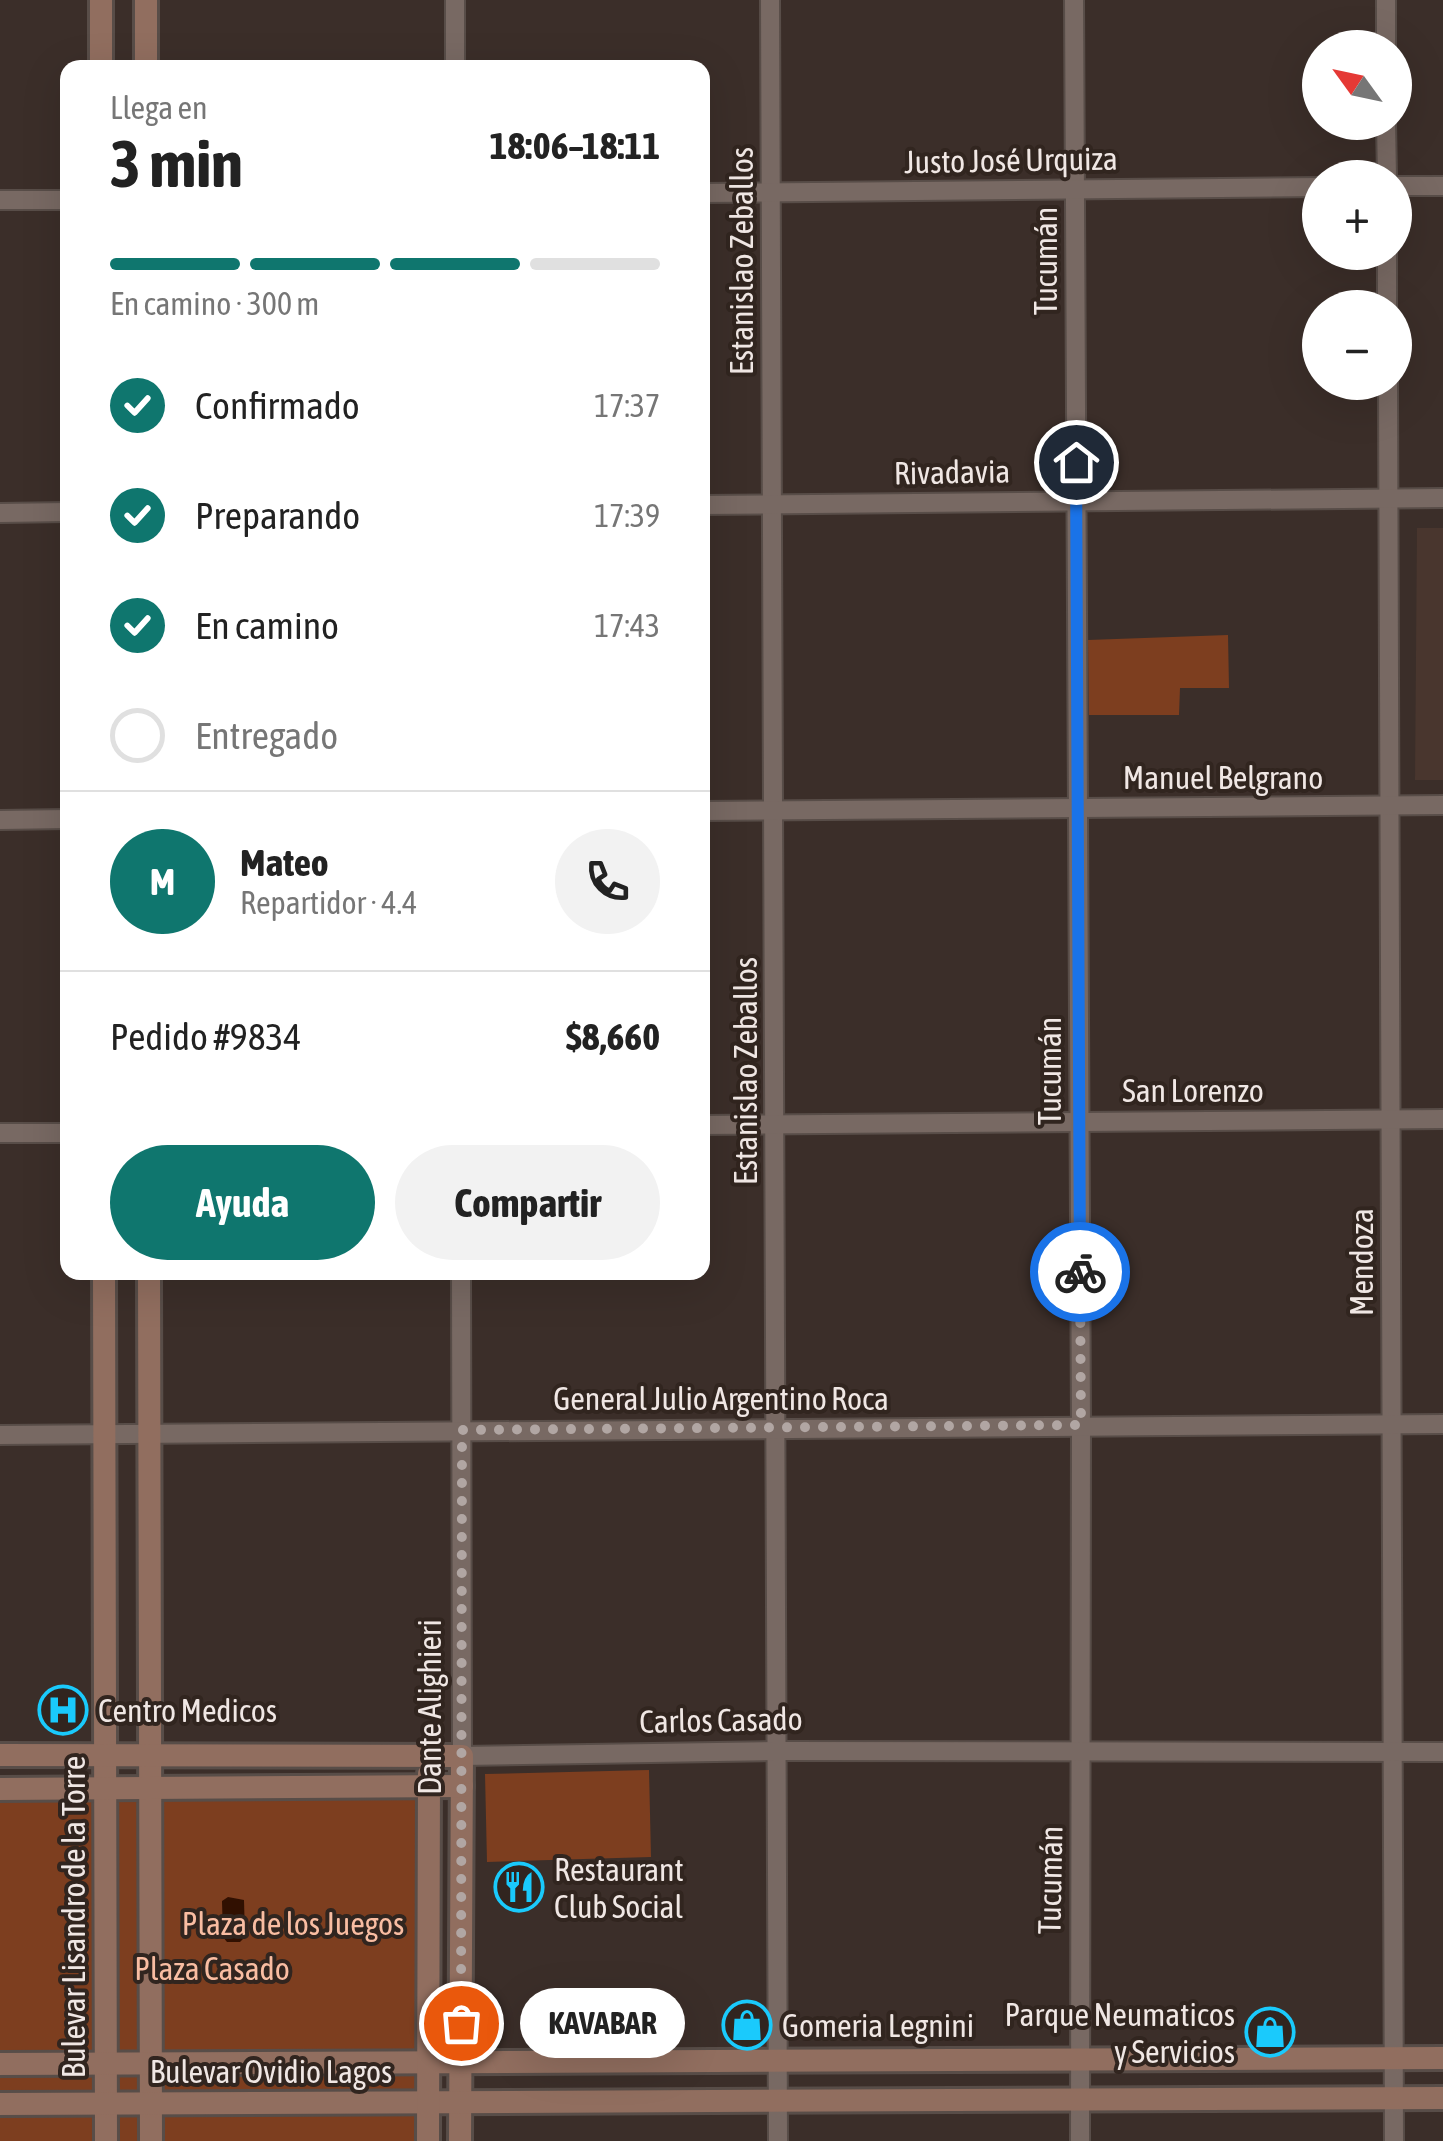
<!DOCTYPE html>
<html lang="es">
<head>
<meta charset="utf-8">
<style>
	body { margin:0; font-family:"Asap Condensed",sans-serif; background:#f2f2f2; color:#222; height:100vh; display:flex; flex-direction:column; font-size:38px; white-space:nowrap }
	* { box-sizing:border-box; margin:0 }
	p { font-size:32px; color:#767676 }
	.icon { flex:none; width:55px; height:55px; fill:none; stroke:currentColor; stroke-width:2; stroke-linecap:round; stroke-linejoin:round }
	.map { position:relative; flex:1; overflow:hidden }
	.drawer { position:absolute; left:60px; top:60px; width:650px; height:1220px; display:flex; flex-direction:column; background:#fff; border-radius:20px; box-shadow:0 10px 40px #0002 }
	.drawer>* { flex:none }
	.needle { width:65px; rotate:303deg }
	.controls { position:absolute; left:1302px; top:30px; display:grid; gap:20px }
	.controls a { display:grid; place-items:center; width:110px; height:110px; border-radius:50%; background:#fff; box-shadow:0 10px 40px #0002; font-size:50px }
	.pin { position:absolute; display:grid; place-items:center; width:85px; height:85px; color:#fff; margin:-42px; border:5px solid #fff; border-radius:50%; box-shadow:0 2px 10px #0007 }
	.courier { position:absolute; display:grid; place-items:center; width:100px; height:100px; margin:-50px; border:8px solid #1a73e8; border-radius:50%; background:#fff; color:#222; box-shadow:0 2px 12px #0007 }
	.bubble { position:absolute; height:70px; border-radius:35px; background:#fff; box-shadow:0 10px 40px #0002; font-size:32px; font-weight:700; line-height:70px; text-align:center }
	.summary em { font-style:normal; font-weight:700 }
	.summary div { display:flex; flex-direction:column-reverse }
	.summary { display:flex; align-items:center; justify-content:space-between; height:170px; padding:0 50px }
	h1 { font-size:65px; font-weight:700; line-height:75px }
	.bar { display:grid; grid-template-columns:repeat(4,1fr); gap:15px 10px; align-content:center; height:120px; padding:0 50px }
	.bar i { height:12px; border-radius:8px; background:#e0e0e0 }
	.bar .selected { background:#0f766e }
	.bar p { grid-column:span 4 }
	.line { display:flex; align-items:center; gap:25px; padding:0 50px; border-top:2px solid #e0e0e0 }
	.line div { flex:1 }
	.round { display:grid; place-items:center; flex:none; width:105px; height:105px; border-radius:52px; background:#f2f2f2 }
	ol { padding:0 50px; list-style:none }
	li { display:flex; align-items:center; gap:30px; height:110px }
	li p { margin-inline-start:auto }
	li .icon { padding:10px; border-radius:50%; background:#0f766e; color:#fff; stroke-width:4 }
	li:last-child { color:#767676 }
	li i { width:55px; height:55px; border:5px solid #e0e0e0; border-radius:50% }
	.cta { display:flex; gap:20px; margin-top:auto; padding:20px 50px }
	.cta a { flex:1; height:115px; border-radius:60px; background:#0f766e; color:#fff; font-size:40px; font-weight:700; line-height:115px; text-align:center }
	.cta a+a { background:#f2f2f2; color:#222 }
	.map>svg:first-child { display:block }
</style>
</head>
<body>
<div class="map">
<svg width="1443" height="2141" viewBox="0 0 1443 2141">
	<rect width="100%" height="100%" fill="#3b2e29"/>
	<polygon fill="#49362e" points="1417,528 1443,528 1443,780 1415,780"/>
	<g fill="#7d3e1f">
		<polygon points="1228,635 1229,688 1180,688 1179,715 1089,715 1088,640"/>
		<polygon points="649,1770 651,1857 487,1862 485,1774"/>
		<polygon points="423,1795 422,2141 0,2141 0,1796"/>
	</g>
	<polygon fill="#311001" points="228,1897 244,1900 245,1937 240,1942 227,1942 223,1937 222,1901"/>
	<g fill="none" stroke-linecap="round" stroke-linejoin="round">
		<g stroke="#584d48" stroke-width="22">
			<g id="street">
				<polyline points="455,0 455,68"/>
				<polyline points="770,0 778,2141"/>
				<polyline points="1074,0 1081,1425 1080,2141"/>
				<polyline points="1386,0 1386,48"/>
				<polyline points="1386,122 1387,178"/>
				<polyline points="1395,186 1443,186"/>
				<polyline points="702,193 1320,187"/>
				<polyline points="0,200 68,200"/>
				<polyline points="1387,252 1387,308"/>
				<polyline points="1388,382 1394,2141"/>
				<polyline points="702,505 1443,498"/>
				<polyline points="0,513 68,512"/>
				<polyline points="702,811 1443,805"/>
				<polyline points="0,820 68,819"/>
				<polyline points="702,1125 1443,1119"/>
				<polyline points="0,1133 68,1133"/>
				<polyline points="461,1272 462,1756 775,1751 1443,1752"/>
				<polyline points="0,1435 1443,1424"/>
			</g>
		</g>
		<g stroke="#584d48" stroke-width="28">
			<g id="secondary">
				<polyline points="101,0 101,68"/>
				<polyline points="146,0 146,68"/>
				<polyline points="104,1272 106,2141"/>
				<polyline points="149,1272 151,2141"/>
				<polyline points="0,1755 462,1756 460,2141"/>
				<polyline points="0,1789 462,1786"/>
				<polyline points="0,2064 1443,2058"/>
				<polyline points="0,2104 1443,2098"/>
				<polyline points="428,2141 429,1774"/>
			</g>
		</g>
		<use href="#street" stroke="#786963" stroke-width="18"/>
		<use href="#secondary" stroke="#916e5f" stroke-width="22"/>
	</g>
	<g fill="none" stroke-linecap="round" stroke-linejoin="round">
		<polyline stroke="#b1a6a3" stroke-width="10" stroke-dasharray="0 18" points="461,2023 462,1430 1081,1425 1080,1272"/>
		<polyline stroke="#1a73e8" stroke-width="12" points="1076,462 1080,1272"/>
	</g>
	<defs>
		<g id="hospital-ring" transform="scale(2.5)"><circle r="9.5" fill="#31251f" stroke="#1acafc" stroke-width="1.5"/><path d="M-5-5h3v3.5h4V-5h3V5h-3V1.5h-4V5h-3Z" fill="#1acafc"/></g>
		<g id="restaurant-ring" transform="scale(2.5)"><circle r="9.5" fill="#31251f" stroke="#1acafc" stroke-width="1.5"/><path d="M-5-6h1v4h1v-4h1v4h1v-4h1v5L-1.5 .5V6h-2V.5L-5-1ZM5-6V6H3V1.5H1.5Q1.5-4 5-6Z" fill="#1acafc"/></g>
		<g id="shop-ring" transform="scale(2.5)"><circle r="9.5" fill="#31251f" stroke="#1acafc" stroke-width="1.5"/><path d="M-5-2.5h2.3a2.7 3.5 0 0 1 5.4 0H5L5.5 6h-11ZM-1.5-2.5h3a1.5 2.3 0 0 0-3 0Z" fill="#1acafc"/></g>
	</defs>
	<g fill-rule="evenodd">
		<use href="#hospital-ring" x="63" y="1710"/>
		<use href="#restaurant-ring" x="519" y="1887"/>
		<use href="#shop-ring" x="747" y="2025"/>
		<use href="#shop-ring" x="1270" y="2032"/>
	</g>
	<g text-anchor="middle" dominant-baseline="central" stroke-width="8" stroke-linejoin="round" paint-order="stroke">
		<g font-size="32" fill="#f0e7e4" stroke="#31251f">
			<text transform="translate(1011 160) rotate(-1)">Justo José Urquiza</text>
			<text transform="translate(741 261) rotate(-90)">Estanislao Zeballos</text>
			<text transform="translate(1045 261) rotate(-90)">Tucumán</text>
			<text transform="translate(952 472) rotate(-1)">Rivadavia</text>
			<text x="1223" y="777">Manuel Belgrano</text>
			<text transform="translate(745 1071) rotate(-90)">Estanislao Zeballos</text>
			<text transform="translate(1049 1071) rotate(-90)">Tucumán</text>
			<text x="1193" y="1090">San Lorenzo</text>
			<text transform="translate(1361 1262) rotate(-90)">Mendoza</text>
			<text x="721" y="1398">General Julio Argentino Roca</text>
			<text transform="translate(429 1707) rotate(-90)">Dante Alighieri</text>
			<text transform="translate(721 1720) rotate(-1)">Carlos Casado</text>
			<text transform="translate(1050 1880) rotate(-89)">Tucumán</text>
			<text transform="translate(73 1917) rotate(-90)">Bulevar Lisandro de la Torre</text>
			<text x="271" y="2071">Bulevar Ovidio Lagos</text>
		</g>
		<g font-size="32" fill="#f0e7e4" stroke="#31251f" text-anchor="start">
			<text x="98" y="1710">Centro Medicos</text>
			<text x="554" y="1869">Restaurant<tspan x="554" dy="37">Club Social</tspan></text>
			<text x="1235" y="2014" text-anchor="end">Parque Neumaticos<tspan x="1235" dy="37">y Servicios</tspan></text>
			<text x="782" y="2025">Gomeria Legnini</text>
		</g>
		<g font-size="32" fill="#f9bda2" stroke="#31251f">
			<text x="293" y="1923">Plaza de los Juegos</text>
			<text x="212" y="1968">Plaza Casado</text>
		</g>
	</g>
</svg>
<div class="controls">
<a><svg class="needle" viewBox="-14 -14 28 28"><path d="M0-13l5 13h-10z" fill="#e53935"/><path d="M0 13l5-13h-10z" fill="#767676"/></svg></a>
<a>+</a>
<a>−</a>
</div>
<div class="pin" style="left:461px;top:2023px;background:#ea580c"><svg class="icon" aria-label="bag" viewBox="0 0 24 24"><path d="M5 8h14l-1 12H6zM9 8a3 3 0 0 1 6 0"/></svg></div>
<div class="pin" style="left:1076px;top:462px;background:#1f2937"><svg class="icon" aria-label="home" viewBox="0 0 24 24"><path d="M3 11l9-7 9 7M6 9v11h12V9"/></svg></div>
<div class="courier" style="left:1080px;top:1272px"><svg class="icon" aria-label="bike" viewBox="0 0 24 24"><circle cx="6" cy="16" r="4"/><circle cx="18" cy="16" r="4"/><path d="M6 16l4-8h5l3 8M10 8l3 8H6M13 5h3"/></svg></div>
<div class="bubble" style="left:520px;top:1988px;width:165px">KAVABAR</div>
<section class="drawer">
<div class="summary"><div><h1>3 min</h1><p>Llega en</p></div><em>18:06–18:11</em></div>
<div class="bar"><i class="selected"></i><i class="selected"></i><i class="selected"></i><i></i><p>En camino · 300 m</p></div>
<ol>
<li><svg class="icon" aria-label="check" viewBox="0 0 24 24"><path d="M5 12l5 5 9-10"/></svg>Confirmado<p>17:37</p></li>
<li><svg class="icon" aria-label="check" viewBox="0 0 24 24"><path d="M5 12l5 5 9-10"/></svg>Preparando<p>17:39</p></li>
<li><svg class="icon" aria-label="check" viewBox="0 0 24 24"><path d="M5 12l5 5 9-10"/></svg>En camino<p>17:43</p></li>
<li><i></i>Entregado</li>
</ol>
<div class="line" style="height:180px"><b class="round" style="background:#0f766e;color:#fff">M</b><div><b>Mateo</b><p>Repartidor · 4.4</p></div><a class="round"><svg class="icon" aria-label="phone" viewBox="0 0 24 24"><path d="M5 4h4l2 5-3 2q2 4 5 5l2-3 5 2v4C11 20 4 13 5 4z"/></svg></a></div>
<div class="line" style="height:130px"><div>Pedido #9834</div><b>$8,660</b></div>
<div class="cta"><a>Ayuda</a><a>Compartir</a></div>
</section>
</div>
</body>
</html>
